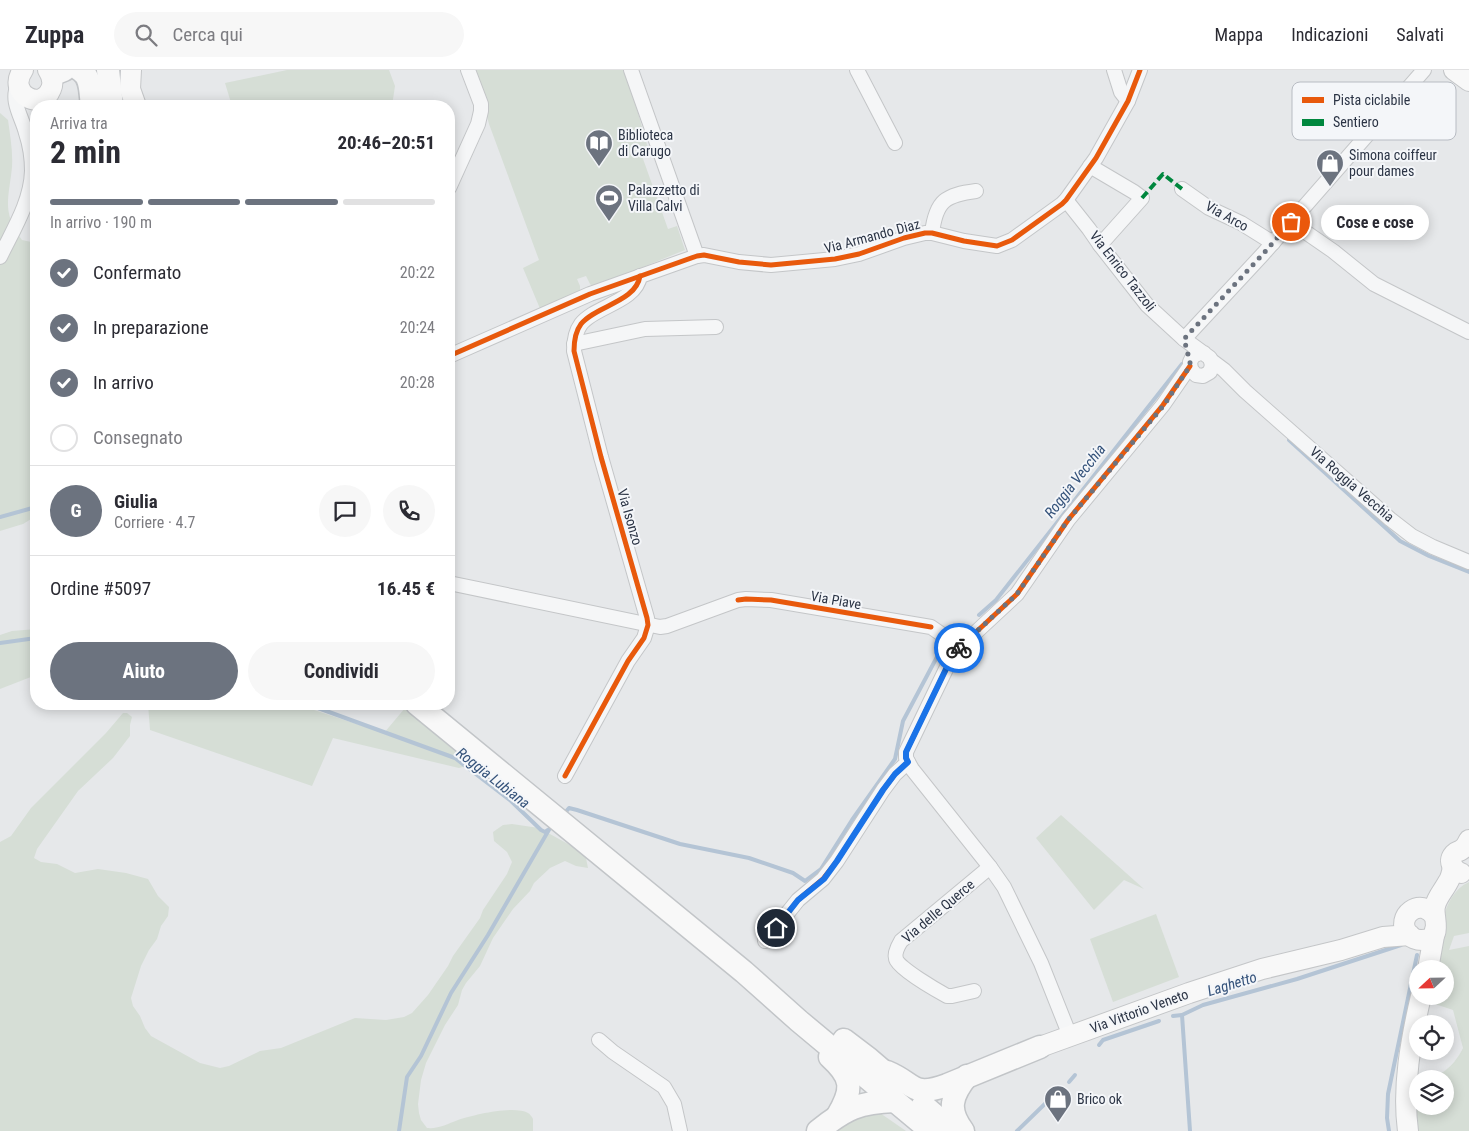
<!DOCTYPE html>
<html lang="it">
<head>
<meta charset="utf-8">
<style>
	body { margin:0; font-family:"Roboto Condensed",sans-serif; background:#f7f7f7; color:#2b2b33; height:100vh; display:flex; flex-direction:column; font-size:19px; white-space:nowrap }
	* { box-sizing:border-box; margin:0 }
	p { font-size:16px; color:#7c7c81 }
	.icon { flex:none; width:28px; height:28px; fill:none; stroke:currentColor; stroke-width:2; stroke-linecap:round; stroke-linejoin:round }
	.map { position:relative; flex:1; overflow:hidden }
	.drawer { position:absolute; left:30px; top:30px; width:425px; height:610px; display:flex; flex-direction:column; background:#fff; border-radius:20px; box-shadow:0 2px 12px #0003 }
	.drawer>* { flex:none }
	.needle { width:32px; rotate:248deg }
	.fabs { position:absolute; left:1409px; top:890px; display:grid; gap:10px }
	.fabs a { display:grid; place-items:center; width:45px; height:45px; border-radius:50%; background:#fff; box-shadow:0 2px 12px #0003; font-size:25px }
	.pin { position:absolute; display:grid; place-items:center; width:42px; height:42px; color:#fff; margin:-21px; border:2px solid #fff; border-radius:50%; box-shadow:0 1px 5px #0007 }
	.courier { position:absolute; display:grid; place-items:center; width:50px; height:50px; margin:-25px; border:4px solid #1a73e8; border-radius:50%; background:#fff; color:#222; box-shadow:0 1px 6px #0007 }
	.bubble { position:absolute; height:35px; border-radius:18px; background:#fff; box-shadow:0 2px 12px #0003; font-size:16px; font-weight:700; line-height:35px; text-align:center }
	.summary em { font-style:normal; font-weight:700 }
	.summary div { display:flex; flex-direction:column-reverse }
	.summary { display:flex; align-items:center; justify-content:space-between; height:85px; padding:0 20px }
	h1 { font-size:32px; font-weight:700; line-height:38px }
	.bar { display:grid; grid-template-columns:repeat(4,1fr); gap:8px 5px; align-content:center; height:60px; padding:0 20px }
	.bar i { height:6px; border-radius:4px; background:#e1e1e2 }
	.bar .on { background:#6c737f }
	.bar p { grid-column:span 4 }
	.line { display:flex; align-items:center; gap:12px; padding:0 20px; border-top:1px solid #e1e1e2 }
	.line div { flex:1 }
	.round { display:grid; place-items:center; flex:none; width:52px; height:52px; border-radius:26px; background:#f7f7f7 }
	ol { padding:0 20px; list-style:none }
	li { display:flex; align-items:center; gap:15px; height:55px }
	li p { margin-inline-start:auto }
	li .icon { padding:5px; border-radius:50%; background:#6c737f; color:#fff; stroke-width:4 }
	li:last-child { color:#7c7c81 }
	li i { width:28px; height:28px; border:2px solid #e1e1e2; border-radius:50% }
	.button { display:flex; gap:10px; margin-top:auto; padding:10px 20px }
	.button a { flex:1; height:58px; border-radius:30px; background:#6c737f; color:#fff; font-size:20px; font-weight:700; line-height:58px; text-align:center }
	.button a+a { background:#f7f7f7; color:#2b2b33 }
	header { display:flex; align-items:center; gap:30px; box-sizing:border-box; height:70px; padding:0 25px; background:#fff; border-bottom:1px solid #e1e1e2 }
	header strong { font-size:24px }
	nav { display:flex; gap:28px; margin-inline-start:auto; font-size:18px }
	.search { width:350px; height:45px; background:#f7f7f7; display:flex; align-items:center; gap:12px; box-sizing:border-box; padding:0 18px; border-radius:28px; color:#7c7c81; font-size:19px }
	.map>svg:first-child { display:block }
</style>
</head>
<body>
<header>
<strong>Zuppa</strong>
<div class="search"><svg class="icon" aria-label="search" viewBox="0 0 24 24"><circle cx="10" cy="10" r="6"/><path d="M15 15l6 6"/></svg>Cerca qui</div>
<nav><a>Mappa</a><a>Indicazioni</a><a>Salvati</a></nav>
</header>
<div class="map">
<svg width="1469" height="1061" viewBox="0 0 1469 1061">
	<rect width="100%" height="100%" fill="#e6e8ea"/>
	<g fill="#d6ded6" fill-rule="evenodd">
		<polygon points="287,0 389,0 395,16 392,36 232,36 225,13"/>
		<polygon points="472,0 623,0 633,25 648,78 647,82 642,86 668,159 677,156 685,180 596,216 593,217 590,214 586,206 577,209 580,216 580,223 541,241 523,198 539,190 489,54 483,31"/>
		<path d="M 0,43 L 8,50 C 10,65 13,81 12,97 C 9,128 1,142 22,170 L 36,173 L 36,446 L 23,454 L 0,461 Z"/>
		<polygon points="36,559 36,605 0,619 0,565 12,561"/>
		<polygon points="148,634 296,634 384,663 405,638 471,695 459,698 333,668 312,716 150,660"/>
		<path d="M 123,643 L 127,643 L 132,647 L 130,655 L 130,666 L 113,688 L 78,721 L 37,779 L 34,788 L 41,792 L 57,794 L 75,803 L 98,799 L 126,803 L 148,809 L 158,826 L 169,837 L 168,846 L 161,856 L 157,869 L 149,880 L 141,896 L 131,928 L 133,936 L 140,946 L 145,958 L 151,966 L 200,993 L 220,998 L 229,996 L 260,981 L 281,978 L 355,948 L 386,950 L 404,947 L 412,943 L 428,925 L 448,896 L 453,886 L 480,848 L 483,840 L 507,804 L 512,792 L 507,782 L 494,771 L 493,762 L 503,755 L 512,754 L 539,758 L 579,780 L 586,788 L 588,798 L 576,796 L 565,791 L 550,798 L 534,813 L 530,821 L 513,839 L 493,868 L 480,896 L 466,913 L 462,920 L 458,935 L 445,955 L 426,993 L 421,1010 L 418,1034 L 419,1043 L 421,1050 L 427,1058 C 439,1059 447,1054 458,1050 C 473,1045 514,1035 528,1043 C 530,1044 532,1047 533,1049 L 533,1061 L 0,1061 L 0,772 L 11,766 L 31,738 L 106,663 Z"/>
		<polygon points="1061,745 1144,819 1124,810 1094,840 1036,768"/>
		<path d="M 1469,812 L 1469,863 L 1454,866 L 1449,880 L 1469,876 L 1469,1061 L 1418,1061 L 1415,1023 L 1418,1006 C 1439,1011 1454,996 1463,978 L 1453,940 L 1429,932 L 1430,926 L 1445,926 L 1445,899 L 1434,899 C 1439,872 1440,825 1469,812 ZM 1418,1009 L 1445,1009 L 1445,1036 L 1418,1036 Z"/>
		<polygon points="1156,844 1179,907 1113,932 1090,869"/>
		<polygon points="855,1043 880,1043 906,1061 832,1061"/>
	</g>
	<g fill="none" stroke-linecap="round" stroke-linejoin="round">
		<g stroke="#b4c4d5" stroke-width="4">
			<polyline points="1289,370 1400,471 1429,486 1469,502"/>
			<polyline points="0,447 36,437"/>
			<polyline points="979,545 996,530 1182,294"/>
			<polyline points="0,573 36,568"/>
			<polyline points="307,634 455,688 511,731 541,760 545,762 548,760"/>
			<polyline points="564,744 569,738 577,740 680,774 749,788 793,803 805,811 821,799 852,750 895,689 903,651 938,585"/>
			<polyline points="1173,946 1182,945"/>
			<polyline points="1099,975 1103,970 1159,951"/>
			<polyline points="1069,1012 1075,1005"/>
			<polyline points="399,1061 407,1007 421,986 451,923 488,865 550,758"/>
			<polyline points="1017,1061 1053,1026"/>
			<polyline points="1190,1061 1182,945 1203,935 1297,909 1401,875"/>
			<polyline points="1389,1061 1387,1048 1388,1024 1417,885"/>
		</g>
		<g stroke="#c4c6c8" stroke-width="16">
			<g id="street">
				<polyline points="631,0 697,186"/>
				<polyline points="857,0 895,73"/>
				<polyline points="1114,0 1121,22 1128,31"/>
				<polyline points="1090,96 1134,122 1142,128 1100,175"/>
				<polyline points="449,118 478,54 481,41 481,34 468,0"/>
				<polyline points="1182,119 1209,138 1241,153 1273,173"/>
				<polyline points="1066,130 1089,159 1100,175 1147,235 1184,269 1210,288 1212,295 1210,302 1203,306 1196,305 1191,299 1190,292 1193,286 1200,283 1204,283"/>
				<polyline points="1291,152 1333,181 1374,214 1469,262"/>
				<path d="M 932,163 C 936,130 946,125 976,121"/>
				<path d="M 0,187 C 13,160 31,132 32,101 C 32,88 30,75 26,63 C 22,47 10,31 18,15"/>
				<polyline points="1184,269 1263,184 1424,0"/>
				<polyline points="574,274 645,259 716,257"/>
				<polyline points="449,286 590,224 697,186 704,185 739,192 771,195 835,189 859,184 904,168 925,163 932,163 964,171 997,176 1012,170 1062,134 1066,130 1096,88 1128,31 1140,0"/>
				<polyline points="1212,291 1224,300 1245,321 1390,449 1412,466 1433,477 1469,492"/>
				<polyline points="449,513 660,557 667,556 738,530 746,529 771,530 931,557 960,577"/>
				<polyline points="908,692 912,699 990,797 1004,817 1041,893 1070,966"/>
				<path d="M 565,706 L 628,591 L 644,568 L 648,555 L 647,548 L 601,387 L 574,281 C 574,272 575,262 581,254 C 595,236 636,232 640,206"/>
				<polyline points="765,871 798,830 823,809 837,791 883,720 895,704 908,692 906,688 906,682 947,597 960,577 1017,524 1068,450 1163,335 1190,296"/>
				<path d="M 974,921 L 952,926 L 947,926 C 938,921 898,898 896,889 C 894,883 898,876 901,871 L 990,797"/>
				<polyline points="599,970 613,982 664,1017 674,1034 680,1061"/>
			</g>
		</g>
		<g stroke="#c4c6c8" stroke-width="22">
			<g id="secondary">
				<path d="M 23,0 C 6,24 42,42 51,19 C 54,12 52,6 48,0"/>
				<polyline points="131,0 130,19 136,36"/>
				<polyline points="1454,0 1469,11"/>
				<path d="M 1461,803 C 1454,801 1447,792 1454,784 C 1457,781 1458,782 1461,780 C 1465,778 1467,774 1469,770"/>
				<path d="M 1435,847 C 1421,825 1394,847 1408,864 C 1411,868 1417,870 1422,870 C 1445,869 1432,847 1435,836 C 1437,827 1444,820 1448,812 C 1451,808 1452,802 1453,797"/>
				<polyline points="1428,899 1435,860"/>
				<polyline points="1040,977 1189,923 1262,899 1341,880 1383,867 1410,865"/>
				<path d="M 1408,1061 C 1402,1017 1411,969 1421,926"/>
			</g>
		</g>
		<g stroke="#c2c5c8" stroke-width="25">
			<g id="primary">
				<path d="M 80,0 C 92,7 90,24 92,36"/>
				<polyline points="108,0 112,36"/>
				<polyline points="59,2 64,0"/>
				<polyline points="417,634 744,902 799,951 931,1061"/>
				<polyline points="844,970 869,989 897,1013"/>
				<path d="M 830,987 C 853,1008 853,1019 838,1045"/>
				<path d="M 887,1002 C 916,1014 911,1028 947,1015 L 1040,977"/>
				<polyline points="923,1035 953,1061"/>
				<path d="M 818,1061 C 845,1039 859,1032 895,1031"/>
				<path d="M 963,1061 C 947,1040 951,1026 967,1006"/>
			</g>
		</g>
		<use href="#street" stroke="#f5f6f7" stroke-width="14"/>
		<use href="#secondary" stroke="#f8f8f8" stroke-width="20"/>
		<use href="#primary" stroke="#f8f8f8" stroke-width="22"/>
		<polyline stroke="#00873e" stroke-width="4" stroke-dasharray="8 4" stroke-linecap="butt" points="1142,128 1163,104 1182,119"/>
		<g stroke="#f4f6f9" stroke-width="8">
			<g id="cycleway">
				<polyline points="449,286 590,224 697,186 704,185 739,192 771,195 835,189 859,184 904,168 925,163 932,163 964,171 997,176 1012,170 1062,134 1066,130 1096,88 1128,31 1140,0"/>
				<polyline points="738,530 746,529 771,530 931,557"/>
				<path d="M 565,706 L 628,591 L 644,568 L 648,555 L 647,548 L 601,387 L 574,281 C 574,272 575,262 581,254 C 595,236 636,232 640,206"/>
				<polyline points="765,871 798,830 823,809 837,791 883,720 895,704 908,692 906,688 906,682 947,597 960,577 1017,524 1068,450 1163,335 1190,296"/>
			</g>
		</g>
		<use href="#cycleway" stroke="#e8590c" stroke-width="5"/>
	</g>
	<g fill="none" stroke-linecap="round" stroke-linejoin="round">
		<polyline stroke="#6c737f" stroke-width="5" stroke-dasharray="0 9" points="959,578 1017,524 1068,450 1164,335 1190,296 1190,292 1184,269 1263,184 1291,152"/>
		<polyline stroke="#1a73e8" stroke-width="6" points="776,858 798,830 824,809 837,791 883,720 895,704 908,692 906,688 906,682 947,597 959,578"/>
	</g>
	<defs>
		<g id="library-pin" transform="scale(1.4375)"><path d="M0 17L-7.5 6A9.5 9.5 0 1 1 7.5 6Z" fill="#6c737f" stroke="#f4f6f9"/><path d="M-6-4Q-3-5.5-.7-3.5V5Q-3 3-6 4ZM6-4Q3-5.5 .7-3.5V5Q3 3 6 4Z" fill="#fff"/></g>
		<g id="shop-pin" transform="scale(1.4375)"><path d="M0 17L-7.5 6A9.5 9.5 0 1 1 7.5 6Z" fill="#6c737f" stroke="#f4f6f9"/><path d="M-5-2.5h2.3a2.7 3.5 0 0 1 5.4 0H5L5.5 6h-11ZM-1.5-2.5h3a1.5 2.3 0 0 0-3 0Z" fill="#fff"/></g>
		<g id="stadium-pin" transform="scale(1.4375)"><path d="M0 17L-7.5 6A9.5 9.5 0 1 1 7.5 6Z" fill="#6c737f" stroke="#f4f6f9"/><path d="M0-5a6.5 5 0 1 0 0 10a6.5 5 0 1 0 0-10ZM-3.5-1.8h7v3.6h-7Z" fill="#fff"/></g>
	</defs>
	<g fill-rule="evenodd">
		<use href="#library-pin" x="599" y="73"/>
		<use href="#shop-pin" x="1330" y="93"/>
		<use href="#stadium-pin" x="609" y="128"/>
		<use href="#shop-pin" x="1058" y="1029"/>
	</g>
	<g text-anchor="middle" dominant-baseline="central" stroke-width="4" stroke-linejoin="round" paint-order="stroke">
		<g font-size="14" fill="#2b3445" stroke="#f4f6f9" text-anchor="start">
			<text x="618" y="65">Biblioteca<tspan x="618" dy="16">di Carugo</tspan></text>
			<text x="1349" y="85">Simona coiffeur<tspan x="1349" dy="16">pour dames</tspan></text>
			<text x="628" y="120">Palazzetto di<tspan x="628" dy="16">Villa Calvi</tspan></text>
			<text x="1077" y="1029">Brico ok</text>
		</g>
		<g font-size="14" fill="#2b3445" stroke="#f4f6f9">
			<text transform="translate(1227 146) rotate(29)">Via Arco</text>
			<text transform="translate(872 166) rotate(-15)">Via Armando Diaz</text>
			<text transform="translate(1123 201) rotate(52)">Via Enrico Tazzoli</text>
			<text transform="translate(1352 414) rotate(41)">Via Roggia Vecchia</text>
			<text transform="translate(630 447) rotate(74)">Via Isonzo</text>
			<text transform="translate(836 530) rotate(10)">Via Piave</text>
			<text transform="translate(938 841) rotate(-40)">Via delle Querce</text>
			<text transform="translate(1139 941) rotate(-20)">Via Vittorio Veneto</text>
		</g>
		<g font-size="15" font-style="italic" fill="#34527a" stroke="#f4f6f9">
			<text transform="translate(1075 411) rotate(-52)">Roggia Vecchia</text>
			<text transform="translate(493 708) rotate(38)">Roggia Lubiana</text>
			<text transform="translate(1232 914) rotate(-17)">Laghetto</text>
		</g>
	</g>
	<rect x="1292" y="12" width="164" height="58" rx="8" fill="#f4f6f9" stroke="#b8bcc3" stroke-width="1"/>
	<rect x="1302" y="27" width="22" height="6" fill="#e8590c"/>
	<rect x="1302" y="49" width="22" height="7" fill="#00873e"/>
	<g font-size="14" fill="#2b3445">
		<text x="1333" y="35">Pista ciclabile</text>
		<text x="1333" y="57">Sentiero</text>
	</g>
</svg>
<div class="fabs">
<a><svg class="needle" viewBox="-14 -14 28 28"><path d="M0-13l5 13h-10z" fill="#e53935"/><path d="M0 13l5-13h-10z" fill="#7c7c81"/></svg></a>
<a><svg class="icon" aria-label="locate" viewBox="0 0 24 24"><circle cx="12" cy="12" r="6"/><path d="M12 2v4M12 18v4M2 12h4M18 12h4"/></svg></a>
<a><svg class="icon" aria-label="layers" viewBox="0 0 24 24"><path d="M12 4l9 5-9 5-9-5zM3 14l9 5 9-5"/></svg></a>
</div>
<div class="pin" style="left:1291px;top:152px;background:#ea580c"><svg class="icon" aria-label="bag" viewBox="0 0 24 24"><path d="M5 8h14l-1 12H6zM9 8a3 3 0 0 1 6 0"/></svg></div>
<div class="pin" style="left:776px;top:858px;background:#1f2937"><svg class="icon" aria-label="home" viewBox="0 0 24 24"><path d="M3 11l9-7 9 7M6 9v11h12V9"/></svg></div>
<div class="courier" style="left:959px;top:578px"><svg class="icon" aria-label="bike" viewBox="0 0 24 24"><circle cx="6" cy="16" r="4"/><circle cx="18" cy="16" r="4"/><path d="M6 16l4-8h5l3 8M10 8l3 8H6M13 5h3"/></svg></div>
<div class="bubble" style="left:1321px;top:135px;width:108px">Cose e cose</div>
<section class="drawer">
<div class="summary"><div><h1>2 min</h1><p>Arriva tra</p></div><em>20:46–20:51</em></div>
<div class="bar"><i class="on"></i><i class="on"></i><i class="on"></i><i></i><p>In arrivo · 190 m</p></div>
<ol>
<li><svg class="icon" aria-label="check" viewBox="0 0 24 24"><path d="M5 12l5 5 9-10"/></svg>Confermato<p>20:22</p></li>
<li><svg class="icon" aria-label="check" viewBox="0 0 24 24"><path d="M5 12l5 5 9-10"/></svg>In preparazione<p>20:24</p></li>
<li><svg class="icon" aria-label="check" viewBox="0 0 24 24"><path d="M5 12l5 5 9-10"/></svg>In arrivo<p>20:28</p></li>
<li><i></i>Consegnato</li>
</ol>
<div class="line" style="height:90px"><b class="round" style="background:#6c737f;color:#fff">G</b><div><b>Giulia</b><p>Corriere · 4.7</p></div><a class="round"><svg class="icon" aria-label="chat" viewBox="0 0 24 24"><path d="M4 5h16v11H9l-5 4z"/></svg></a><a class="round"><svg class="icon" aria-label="phone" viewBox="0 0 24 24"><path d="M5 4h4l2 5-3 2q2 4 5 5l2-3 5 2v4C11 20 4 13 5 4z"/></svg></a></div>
<div class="line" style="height:65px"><div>Ordine #5097</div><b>16.45 €</b></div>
<div class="button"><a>Aiuto</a><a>Condividi</a></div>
</section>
</div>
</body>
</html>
